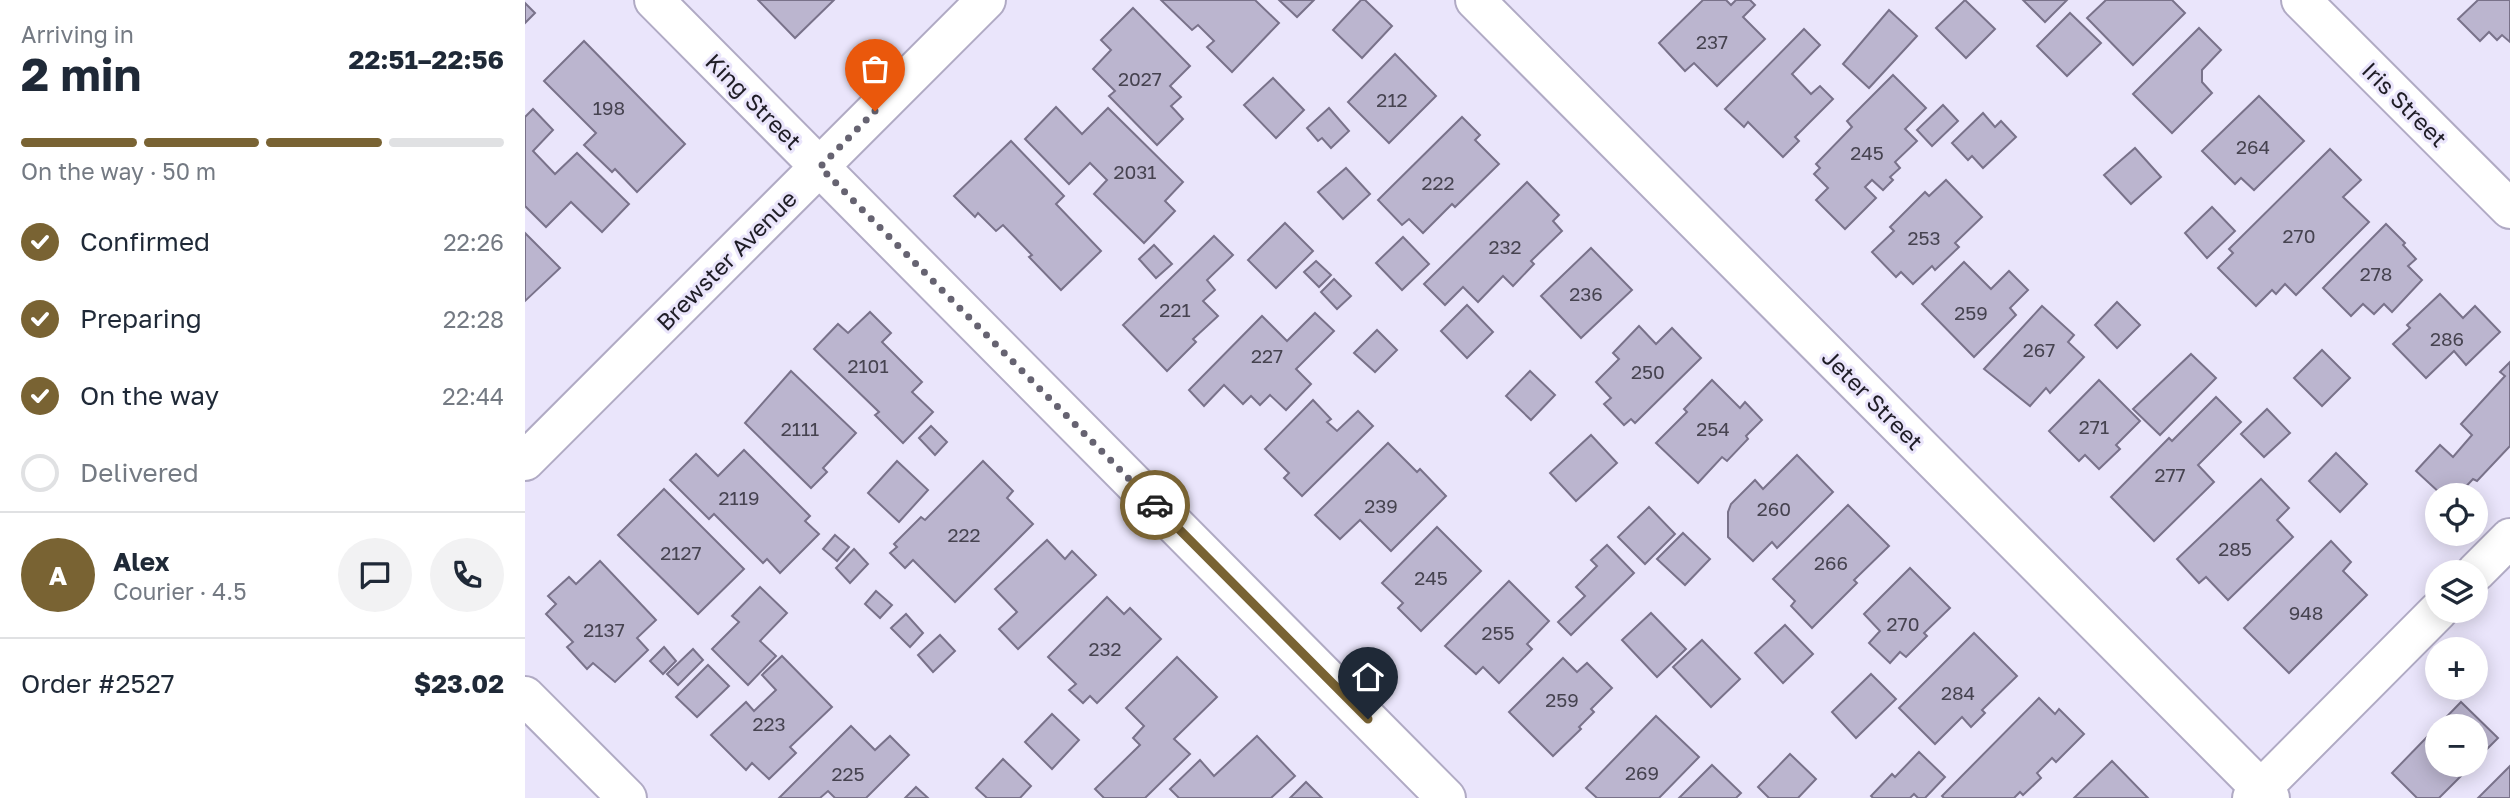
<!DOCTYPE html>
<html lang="en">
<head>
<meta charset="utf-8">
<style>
	body { margin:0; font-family:"Golos Text",sans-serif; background:#f2f2f3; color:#1f2937; height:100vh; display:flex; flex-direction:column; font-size:26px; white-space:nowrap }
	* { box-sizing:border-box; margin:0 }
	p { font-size:23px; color:#747a83 }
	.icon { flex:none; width:38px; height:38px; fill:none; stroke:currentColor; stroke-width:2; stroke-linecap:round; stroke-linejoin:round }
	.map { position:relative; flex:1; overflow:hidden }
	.sheet { display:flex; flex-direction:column; background:#fff; width:525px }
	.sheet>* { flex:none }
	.fabs { position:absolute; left:1900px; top:483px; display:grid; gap:14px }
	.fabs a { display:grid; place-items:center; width:63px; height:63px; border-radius:50%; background:#fff; box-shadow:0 4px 18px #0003; font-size:35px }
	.pin { position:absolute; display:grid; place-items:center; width:60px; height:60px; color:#fff; margin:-72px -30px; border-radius:50% 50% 50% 0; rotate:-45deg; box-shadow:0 0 7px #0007 }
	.pin .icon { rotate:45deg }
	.courier { position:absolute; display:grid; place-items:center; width:70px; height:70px; margin:-35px; border:5px solid #796333; border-radius:50%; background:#fff; color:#222; box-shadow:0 2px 9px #0007 }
	.headline em { font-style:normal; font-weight:700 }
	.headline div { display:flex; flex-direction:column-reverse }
	.headline { display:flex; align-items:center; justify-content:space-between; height:119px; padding:0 21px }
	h1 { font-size:46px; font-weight:700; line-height:52px }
	.bar { display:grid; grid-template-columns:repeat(4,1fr); gap:10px 7px; align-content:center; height:84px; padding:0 21px }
	.bar i { height:9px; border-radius:5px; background:#e0e1e3 }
	.bar .current { background:#796333 }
	.bar p { grid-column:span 4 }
	.line { display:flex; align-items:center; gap:18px; padding:0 21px; border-top:2px solid #e0e1e3 }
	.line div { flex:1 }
	.round { display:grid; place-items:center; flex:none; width:74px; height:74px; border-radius:37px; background:#f2f2f3 }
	ol { padding:0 21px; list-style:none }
	li { display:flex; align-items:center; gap:21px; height:77px }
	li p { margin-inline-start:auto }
	li .icon { padding:7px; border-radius:50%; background:#796333; color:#fff; stroke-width:4 }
	li:last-child { color:#747a83 }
	li i { width:38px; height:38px; border:4px solid #e0e1e3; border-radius:50% }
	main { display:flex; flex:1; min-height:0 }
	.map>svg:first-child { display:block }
</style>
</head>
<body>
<main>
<section class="sheet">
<div class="headline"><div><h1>2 min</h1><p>Arriving in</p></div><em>22:51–22:56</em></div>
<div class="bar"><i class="current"></i><i class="current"></i><i class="current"></i><i></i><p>On the way · 50 m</p></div>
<ol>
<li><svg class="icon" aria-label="check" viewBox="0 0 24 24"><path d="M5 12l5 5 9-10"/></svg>Confirmed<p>22:26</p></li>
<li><svg class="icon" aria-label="check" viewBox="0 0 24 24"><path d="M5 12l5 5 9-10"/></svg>Preparing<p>22:28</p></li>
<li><svg class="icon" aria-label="check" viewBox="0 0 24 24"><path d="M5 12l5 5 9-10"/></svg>On the way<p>22:44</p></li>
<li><i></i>Delivered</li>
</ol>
<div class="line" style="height:126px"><b class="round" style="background:#796333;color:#fff">A</b><div><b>Alex</b><p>Courier · 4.5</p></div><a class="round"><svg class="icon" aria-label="chat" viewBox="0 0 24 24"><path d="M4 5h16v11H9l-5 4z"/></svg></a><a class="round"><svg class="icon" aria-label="phone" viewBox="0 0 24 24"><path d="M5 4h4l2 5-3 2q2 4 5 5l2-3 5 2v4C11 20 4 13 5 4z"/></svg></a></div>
<div class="line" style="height:91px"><div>Order #2527</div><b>$23.02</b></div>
</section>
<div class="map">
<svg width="1985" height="798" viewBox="0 0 1985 798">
	<rect width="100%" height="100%" fill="#eae5fb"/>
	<g fill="#bbb5cf" stroke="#79728a" stroke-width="2">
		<polygon points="233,0 309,0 270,38"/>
		<polygon points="636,0 730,0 754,23 707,72 682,47 689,41 673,25 667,30"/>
		<polygon points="754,0 789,0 772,17"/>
		<polygon points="836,0 840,0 867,26 837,58 808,30"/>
		<polygon points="1178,0 1201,0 1206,5 1211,0 1225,0 1230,5 1218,17 1240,39 1192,86 1169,63 1160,71 1134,43"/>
		<polygon points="1440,0 1470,29 1441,58 1411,28"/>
		<polygon points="1498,0 1542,0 1520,22"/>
		<polygon points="1581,0 1647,0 1660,13 1608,65 1562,18"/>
		<polygon points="1953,0 1985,0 1985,42 1977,35 1972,40 1964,32 1955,41 1933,19"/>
		<polygon points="0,3 10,13 0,23"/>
		<polygon points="608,8 665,66 645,86 656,97 646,106 658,119 632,145 584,96 590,91 568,69 586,50 576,40"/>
		<polygon points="1364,10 1392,36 1344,88 1318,64"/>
		<polygon points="1545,13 1576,43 1542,76 1512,46"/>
		<polygon points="1674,28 1696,50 1677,70 1677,82 1687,93 1647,133 1608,94"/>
		<polygon points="1279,29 1295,45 1267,74 1286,94 1295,86 1308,99 1270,137 1274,141 1258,157 1223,122 1219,127 1200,109"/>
		<polygon points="59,41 160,144 112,192 90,169 87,172 59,145 71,133 19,81"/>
		<polygon points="870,54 911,96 864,143 823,102"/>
		<polygon points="1368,75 1401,108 1380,129 1392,141 1370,162 1375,168 1365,177 1368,180 1358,190 1347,180 1340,187 1351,198 1320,229 1291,200 1303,188 1289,174 1295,168 1291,164 1327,127 1322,121"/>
		<polygon points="748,78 779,110 751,138 719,105"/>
		<polygon points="1734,96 1779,141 1729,190 1716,178 1710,184 1677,151"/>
		<polygon points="1418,105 1433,121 1407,146 1392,130"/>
		<polygon points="531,107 557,134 583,108 658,182 640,201 650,211 619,243 569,194 582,180 565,163 544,184 500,139"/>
		<polygon points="804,108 824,131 806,148 797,138 793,141 782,128"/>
		<polygon points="8,109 28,130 8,151 30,174 52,153 104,204 77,232 46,202 21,227 0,206 0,117"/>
		<polygon points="1458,113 1470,127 1476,121 1491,137 1458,168 1447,156 1443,160 1427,143"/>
		<polygon points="937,117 955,135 950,140 974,164 930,207 927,204 898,233 884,219 877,225 853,200"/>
		<polygon points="486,141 539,196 531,204 576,251 536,290 504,257 507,255 478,225 471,231 453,213 450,217 429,196"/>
		<polygon points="1610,148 1636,177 1606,204 1579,175"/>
		<polygon points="1805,149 1836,180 1818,197 1844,222 1771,295 1760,284 1751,294 1747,290 1731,306 1693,268 1708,253 1704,249"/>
		<polygon points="821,168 845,194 818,219 793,192"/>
		<polygon points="1421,180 1457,217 1430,243 1434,247 1410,270 1407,266 1388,284 1376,272 1371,277 1347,252 1369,231 1365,227 1400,192 1404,196"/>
		<polygon points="1002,182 1034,215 1028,221 1037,231 1006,261 1009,264 988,286 978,276 953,302 938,287 920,305 899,284"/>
		<polygon points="1687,207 1710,231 1682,258 1660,233"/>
		<polygon points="760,223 788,251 751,288 723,260"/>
		<polygon points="1861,224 1880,243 1878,245 1891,259 1883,266 1897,280 1867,312 1859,304 1849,314 1838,304 1826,316 1798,288"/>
		<polygon points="0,233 35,268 0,301"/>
		<polygon points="689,236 708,255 682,280 690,290 678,301 693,316 668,339 671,342 642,371 598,325"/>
		<polygon points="878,237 904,264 877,290 851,263"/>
		<polygon points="629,245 647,264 631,278 614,259"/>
		<polygon points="1066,248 1107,290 1056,338 1016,296"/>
		<polygon points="791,261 806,275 794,287 779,272"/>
		<polygon points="1439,262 1466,289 1484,271 1503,290 1485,308 1491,315 1449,357 1397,304"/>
		<polygon points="809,279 826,296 812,309 796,292"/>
		<polygon points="1915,294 1938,318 1950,306 1975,332 1941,365 1929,351 1901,378 1868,344 1885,328 1882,325"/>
		<polygon points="1592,302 1615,325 1592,348 1570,325"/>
		<polygon points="942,305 968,332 942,358 916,331"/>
		<polygon points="1517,306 1549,335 1543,342 1559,357 1525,393 1521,388 1505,406 1459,369"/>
		<polygon points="345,312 366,333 357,342 397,382 387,392 408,412 378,443 350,415 354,412 289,349 313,324 323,333"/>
		<polygon points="790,313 809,331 771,369 786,384 761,410 745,395 735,405 726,396 718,404 699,385 679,406 664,390 737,316 762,341"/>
		<polygon points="1114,326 1131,344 1147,328 1176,358 1110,423 1106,419 1099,425 1079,404 1086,398 1071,382 1094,359 1088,353"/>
		<polygon points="852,330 872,350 850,372 829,353"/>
		<polygon points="1797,350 1825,378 1797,406 1769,378"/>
		<polygon points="1666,354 1691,378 1635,435 1608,409"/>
		<polygon points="1985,362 1985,446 1952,481 1948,479 1933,495 1917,495 1891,471 1915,445 1928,457 1947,435 1936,424 1980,376 1975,372"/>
		<polygon points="266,371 331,433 298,468 302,472 286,488 220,423"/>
		<polygon points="1005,371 1030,395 1006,420 981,396"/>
		<polygon points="1187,380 1215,408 1220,402 1237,420 1221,436 1223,439 1202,461 1197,457 1173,483 1131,443 1162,412 1159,409"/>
		<polygon points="1574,380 1615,421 1591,445 1595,449 1574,469 1560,455 1554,461 1524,431"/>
		<polygon points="1691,397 1716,422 1673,465 1689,482 1629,541 1586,497 1644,438 1647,441"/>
		<polygon points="788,400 806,419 802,422 812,431 833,411 848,426 777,496 759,478 764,473 740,449"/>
		<polygon points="1742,409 1765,433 1739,457 1716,434"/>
		<polygon points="406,426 422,442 410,455 394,438"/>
		<polygon points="1066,435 1092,463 1051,501 1025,473"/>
		<polygon points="863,443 892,472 895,469 921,496 866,551 835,520 815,539 790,515"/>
		<polygon points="219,450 285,516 280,521 294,534 255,573 242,559 238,563 189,514 184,519 145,480 171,454 193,476"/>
		<polygon points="1811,453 1842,484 1815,512 1784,481"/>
		<polygon points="1272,455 1308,492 1252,548 1247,542 1228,561 1203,537 1203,512 1206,504 1230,480 1238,489"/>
		<polygon points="372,461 403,490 374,522 343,493"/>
		<polygon points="458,461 488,491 482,498 508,524 430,602 388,560 380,568 365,553 372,547 369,544 396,517 400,520"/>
		<polygon points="1736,479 1764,508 1752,520 1768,537 1703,600 1681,577 1674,583 1652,559"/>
		<polygon points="139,489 219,569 173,614 93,535"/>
		<polygon points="1323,505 1364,546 1329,580 1332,583 1287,628 1266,606 1270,601 1248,579"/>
		<polygon points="1124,507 1150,534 1120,564 1093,537"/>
		<polygon points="912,527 956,571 896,631 873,608 878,603 857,583"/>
		<polygon points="1158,533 1185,559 1160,585 1132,559"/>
		<polygon points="310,535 324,547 312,561 298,549"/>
		<polygon points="522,540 540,559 547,551 571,575 493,649 474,629 492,612 470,589"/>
		<polygon points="1806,541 1826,562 1818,571 1842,595 1764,673 1719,628"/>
		<polygon points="1082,545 1109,573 1046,635 1033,622 1060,596 1051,587 1072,566 1066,560"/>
		<polygon points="329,549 343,564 325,583 311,568"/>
		<polygon points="75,561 131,620 112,638 123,650 90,682 68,663 62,669 42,647 48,642 21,614 31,604 23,596 44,577 51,584"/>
		<polygon points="1385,568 1425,608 1399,633 1402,636 1381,657 1375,652 1365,663 1344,643 1355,631 1339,614"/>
		<polygon points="984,581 1024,621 1002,644 1007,649 974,683 958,667 951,674 920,646"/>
		<polygon points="235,587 262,613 235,641 251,656 223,685 187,649 214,622 207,616"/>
		<polygon points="351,591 367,605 355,618 340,604"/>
		<polygon points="582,597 599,614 605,608 636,639 572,703 565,696 558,703 544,690 551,684 523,657"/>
		<polygon points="1126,613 1161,649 1132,677 1097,640"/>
		<polygon points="381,614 398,633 385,647 366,628"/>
		<polygon points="1260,625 1288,654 1258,683 1230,653"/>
		<polygon points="1449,633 1492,676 1457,710 1460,713 1446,727 1437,717 1410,744 1374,708"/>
		<polygon points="415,635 430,651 408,672 393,655"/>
		<polygon points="1177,640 1215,679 1186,707 1148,667"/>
		<polygon points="139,647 151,661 138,674 125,661"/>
		<polygon points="168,649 178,660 153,685 142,674"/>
		<polygon points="257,656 307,707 265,747 271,753 244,779 227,763 221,770 186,735 221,702 229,711 251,690 237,675"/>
		<polygon points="652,657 692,697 649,739 665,754 620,798 579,798 570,789 615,745 608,738 619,726 601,708"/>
		<polygon points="1038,658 1052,672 1062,663 1087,688 1066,709 1069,712 1054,727 1056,729 1028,756 984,712"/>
		<polygon points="183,665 204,686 172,717 151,697"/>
		<polygon points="1346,674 1371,699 1331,738 1307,712"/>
		<polygon points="1514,698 1530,714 1534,709 1559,734 1531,762 1527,758 1512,773 1516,778 1498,795 1495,792 1489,798 1419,798 1417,796"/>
		<polygon points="1936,702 1973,738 1951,760 1951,726 1913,726 1913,765 1947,765 1914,798 1892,798 1867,773"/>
		<polygon points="527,714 554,740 527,769 500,742"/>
		<polygon points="1131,716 1174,757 1134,798 1072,798 1061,788"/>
		<polygon points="326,726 350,750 365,736 384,755 341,798 310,798 303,791 295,798 254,798"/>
		<polygon points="732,736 770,776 746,798 654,798 645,789 675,760 689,776"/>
		<polygon points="1394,752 1420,777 1400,798 1393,798 1389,794 1385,798 1348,798 1346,796 1367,774 1370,777"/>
		<polygon points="1265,754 1291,779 1273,798 1244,798 1233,787"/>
		<polygon points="478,759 506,786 495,798 462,798 451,788"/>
		<polygon points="1587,761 1623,798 1549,798"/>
		<polygon points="1187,765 1216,793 1211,798 1154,798"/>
		<polygon points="1985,766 1985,798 1953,798"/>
		<polygon points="781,782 797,798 765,798"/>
		<polygon points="391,787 403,798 380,798"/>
	</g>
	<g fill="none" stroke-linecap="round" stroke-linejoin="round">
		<g stroke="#b0aac4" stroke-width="42">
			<g id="street">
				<polyline points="129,0 921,798"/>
				<polyline points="950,0 1745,798"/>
				<polyline points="1776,0 1985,209"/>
				<polyline points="1951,572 1985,538"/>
				<polyline points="0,696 102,798"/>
				<polyline points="1727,798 1913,611"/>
			</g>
		</g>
		<g stroke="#b0aac4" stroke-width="42">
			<polyline id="secondary" points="0,461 461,0"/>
		</g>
		<use href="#street" stroke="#fff" stroke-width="38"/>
		<use href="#secondary" stroke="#fff" stroke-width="38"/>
	</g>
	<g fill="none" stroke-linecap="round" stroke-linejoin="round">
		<polyline stroke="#666371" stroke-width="7" stroke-dasharray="0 12.6" points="350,111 295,167 630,505"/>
		<polyline stroke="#796333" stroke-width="9" points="630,505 843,719"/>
	</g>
	<g text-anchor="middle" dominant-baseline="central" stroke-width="6" stroke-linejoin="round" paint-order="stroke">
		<g font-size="19" fill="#464350">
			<text x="1187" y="41">237</text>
			<text x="615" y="78">2027</text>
			<text x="867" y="99">212</text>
			<text x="84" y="107">198</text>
			<text x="1728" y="146">264</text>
			<text x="1342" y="152">245</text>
			<text x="610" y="171">2031</text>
			<text x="913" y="182">222</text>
			<text x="1774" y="235">270</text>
			<text x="1399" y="237">253</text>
			<text x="980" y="246">232</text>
			<text x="1851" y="273">278</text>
			<text x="1061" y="293">236</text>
			<text x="650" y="309">221</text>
			<text x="1446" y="312">259</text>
			<text x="1922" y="338">286</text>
			<text x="1514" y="349">267</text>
			<text x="742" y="355">227</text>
			<text x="343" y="365">2101</text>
			<text x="1123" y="371">250</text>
			<text x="1569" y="426">271</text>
			<text x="275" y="428">2111</text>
			<text x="1188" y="428">254</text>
			<text x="1645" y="474">277</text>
			<text x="214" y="497">2119</text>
			<text x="856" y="505">239</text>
			<text x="1249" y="508">260</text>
			<text x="439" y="534">222</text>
			<text x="1710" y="548">285</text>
			<text x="156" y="552">2127</text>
			<text x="1306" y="562">266</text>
			<text x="906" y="577">245</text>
			<text x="1781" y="612">948</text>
			<text x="1378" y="623">270</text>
			<text x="79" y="629">2137</text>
			<text x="973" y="632">255</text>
			<text x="580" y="648">232</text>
			<text x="1433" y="692">284</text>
			<text x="1037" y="699">259</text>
			<text x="244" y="723">223</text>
			<text x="1117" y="772">269</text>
			<text x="323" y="773">225</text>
		</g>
		<g font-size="23" fill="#1f1d26" stroke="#eae5fb">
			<text transform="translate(229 101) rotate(45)">King Street</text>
			<text transform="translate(1880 104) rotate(45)">Iris Street</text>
			<text transform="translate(201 260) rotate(-45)">Brewster Avenue</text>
			<text transform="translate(1348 399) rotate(45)">Jeter Street</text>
		</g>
	</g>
</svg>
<div class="fabs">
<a><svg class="icon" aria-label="locate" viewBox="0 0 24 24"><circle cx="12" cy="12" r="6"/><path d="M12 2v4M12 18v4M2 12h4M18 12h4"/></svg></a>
<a><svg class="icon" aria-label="layers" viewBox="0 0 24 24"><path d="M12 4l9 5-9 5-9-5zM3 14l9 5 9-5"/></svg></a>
<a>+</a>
<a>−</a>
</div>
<div class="pin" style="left:350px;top:111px;background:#ea580c"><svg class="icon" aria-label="bag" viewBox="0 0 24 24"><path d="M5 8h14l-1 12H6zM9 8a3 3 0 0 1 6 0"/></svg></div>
<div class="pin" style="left:843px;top:719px;background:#1f2937"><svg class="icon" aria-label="home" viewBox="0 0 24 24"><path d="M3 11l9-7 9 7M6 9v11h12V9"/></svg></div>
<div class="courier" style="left:630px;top:505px"><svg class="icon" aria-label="car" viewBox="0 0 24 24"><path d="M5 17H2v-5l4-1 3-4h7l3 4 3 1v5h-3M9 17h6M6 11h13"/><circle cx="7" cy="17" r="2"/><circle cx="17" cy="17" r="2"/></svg></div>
</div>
</main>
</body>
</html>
